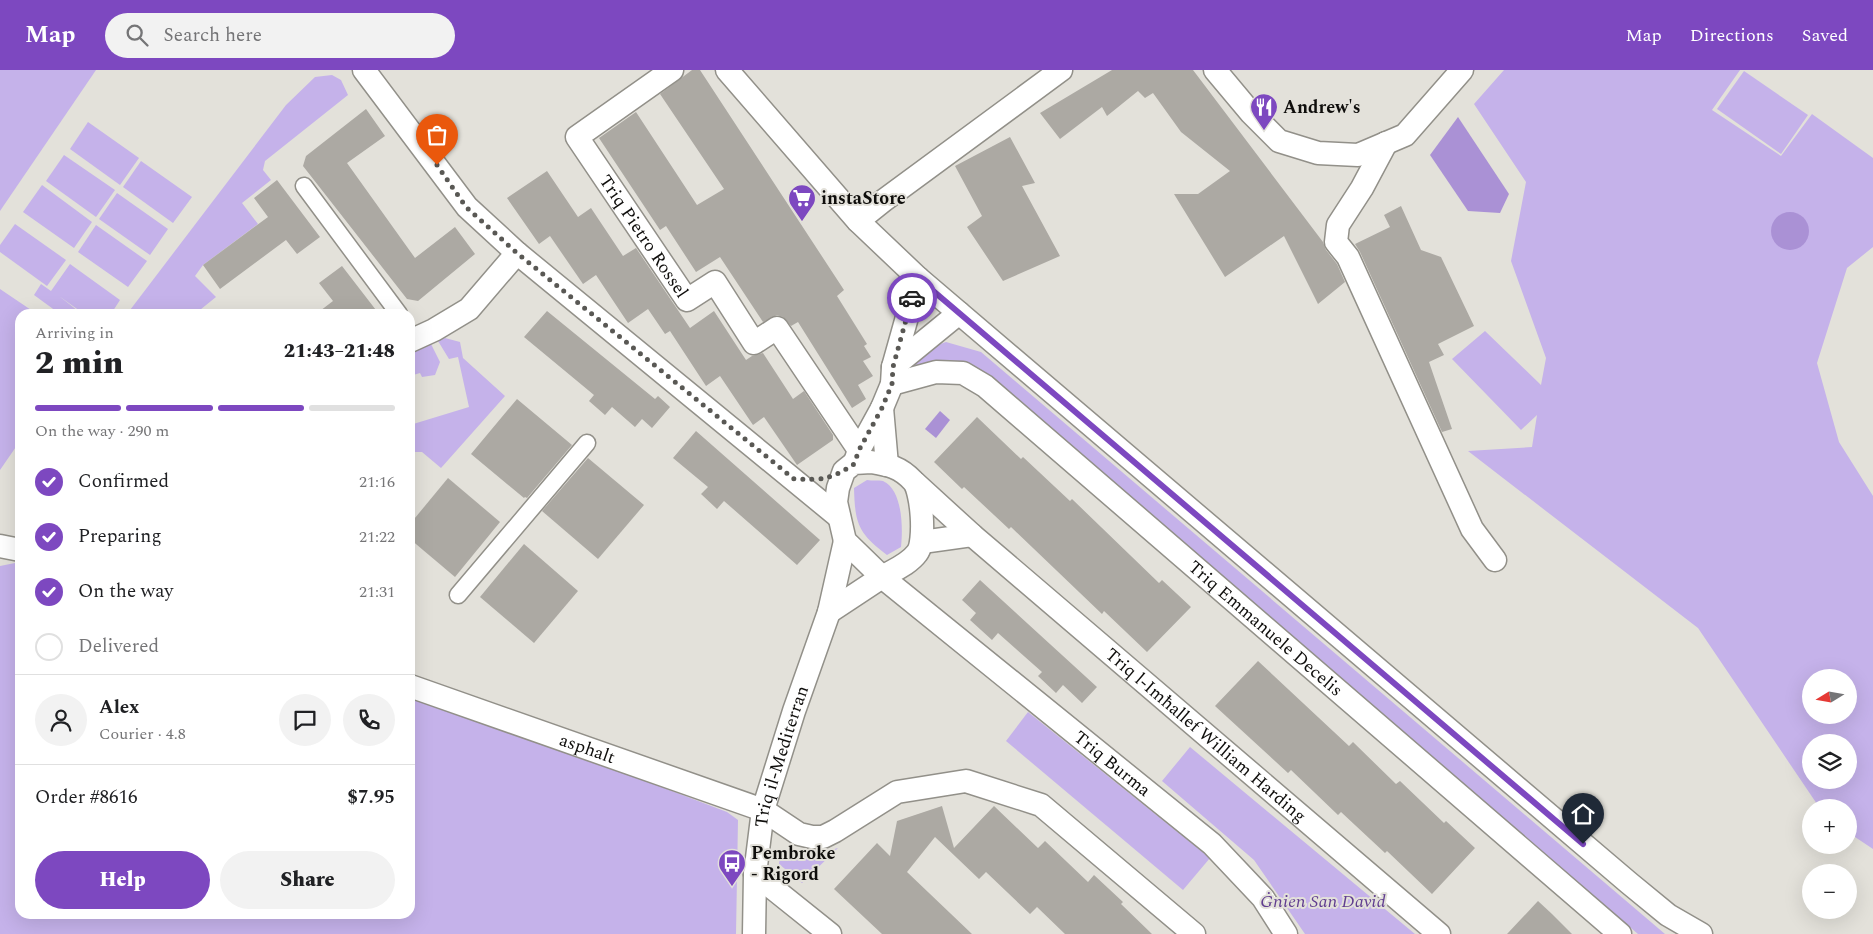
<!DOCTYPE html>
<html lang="en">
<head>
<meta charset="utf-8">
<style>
	body { margin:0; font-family:Spectral,serif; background:#f2f2f2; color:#202124; height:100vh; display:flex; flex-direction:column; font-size:19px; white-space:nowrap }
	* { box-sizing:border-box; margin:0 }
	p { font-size:16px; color:#757577 }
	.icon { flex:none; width:28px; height:28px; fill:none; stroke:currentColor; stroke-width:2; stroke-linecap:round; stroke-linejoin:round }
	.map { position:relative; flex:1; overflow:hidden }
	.details { position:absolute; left:15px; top:239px; width:400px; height:610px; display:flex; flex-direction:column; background:#fff; border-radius:15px; box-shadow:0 5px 20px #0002 }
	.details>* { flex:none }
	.needle { width:32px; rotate:259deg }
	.fabs { position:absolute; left:1802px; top:599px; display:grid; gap:10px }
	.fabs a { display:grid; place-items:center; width:55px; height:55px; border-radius:50%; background:#fff; box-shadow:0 5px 20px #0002; font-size:25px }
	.pin { position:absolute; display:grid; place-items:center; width:42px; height:42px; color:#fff; margin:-51px -21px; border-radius:50% 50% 50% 0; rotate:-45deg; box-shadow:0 0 5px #0007 }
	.pin .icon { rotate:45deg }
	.courier { position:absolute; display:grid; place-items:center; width:50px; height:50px; margin:-25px; border:4px solid #7d48c0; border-radius:50%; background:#fff; color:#222; box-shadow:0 1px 6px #0007 }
	.summary em { font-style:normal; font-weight:800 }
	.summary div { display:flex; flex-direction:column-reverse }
	.summary { display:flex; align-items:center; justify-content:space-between; height:85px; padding:0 20px }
	h1 { font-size:32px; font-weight:800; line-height:38px }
	.bar { display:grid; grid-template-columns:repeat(4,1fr); gap:8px 5px; align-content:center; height:60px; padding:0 20px }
	.bar i { height:6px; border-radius:4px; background:#e0e0e0 }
	.bar .active { background:#7d48c0 }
	.bar p { grid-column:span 4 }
	.line { display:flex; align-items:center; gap:12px; padding:0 20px; border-top:1px solid #e0e0e0 }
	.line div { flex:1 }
	.round { display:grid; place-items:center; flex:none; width:52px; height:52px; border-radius:26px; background:#f2f2f2 }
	ol { padding:0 20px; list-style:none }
	li { display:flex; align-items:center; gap:15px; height:55px }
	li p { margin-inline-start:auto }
	li .icon { padding:5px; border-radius:50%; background:#7d48c0; color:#fff; stroke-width:4 }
	li:last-child { color:#757577 }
	li i { width:28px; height:28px; border:2px solid #e0e0e0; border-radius:50% }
	.action { display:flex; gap:10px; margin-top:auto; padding:10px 20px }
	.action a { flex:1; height:58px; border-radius:30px; background:#7d48c0; color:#fff; font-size:20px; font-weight:800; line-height:58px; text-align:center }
	.action a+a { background:#f2f2f2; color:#202124 }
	header { display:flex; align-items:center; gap:30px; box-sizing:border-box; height:70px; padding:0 25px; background:#7d48c0; color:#fff }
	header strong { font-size:24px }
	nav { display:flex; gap:28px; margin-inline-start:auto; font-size:18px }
	.search { width:350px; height:45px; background:#f2f2f2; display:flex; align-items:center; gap:12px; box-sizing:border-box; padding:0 18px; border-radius:28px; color:#757577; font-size:19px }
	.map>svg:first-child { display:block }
</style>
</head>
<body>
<header>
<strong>Map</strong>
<div class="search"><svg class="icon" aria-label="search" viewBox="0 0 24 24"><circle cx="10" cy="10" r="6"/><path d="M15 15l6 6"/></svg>Search here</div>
<nav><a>Map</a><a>Directions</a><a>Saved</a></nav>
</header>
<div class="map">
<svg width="1873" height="864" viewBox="0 0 1873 864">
	<rect width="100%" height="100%" fill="#e3e1da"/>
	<g fill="#c5b2ea" fill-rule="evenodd">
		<polygon points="0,0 96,0 0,141"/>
		<path d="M 1504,0 L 1740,0 L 1712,40 L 1781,86 L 1812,44 L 1873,88 L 1873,177 L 1847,198 L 1817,293 L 1839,372 L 1873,426 L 1873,779 L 1849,763 L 1849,738 L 1819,737 L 1698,558 L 1468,381 L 1532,377 L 1537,345 L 1521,360 L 1452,289 L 1485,261 L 1541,315 L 1546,288 L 1511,191 L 1526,112 L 1474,34 ZM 1811,608 L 1849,608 L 1849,645 L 1811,645 ZM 1811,672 L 1849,672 L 1849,710 L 1811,710 Z"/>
		<polygon points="1744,1 1808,45 1781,84 1717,39"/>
		<polygon points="332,5 341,10 348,25 265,91 263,100 271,110 242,133 258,154 203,195 195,206 216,227 195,244 127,244 286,35 315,7"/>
		<polygon points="88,52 139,88 120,115 70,79"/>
		<polygon points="64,85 115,120 96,147 46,111"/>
		<polygon points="141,91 192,127 173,153 123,117"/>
		<polygon points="42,115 92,152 74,178 23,142"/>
		<polygon points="117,123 168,159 150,185 99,149"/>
		<polygon points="15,154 66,190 47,216 0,182 0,175"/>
		<polygon points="96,155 147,191 128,217 78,182"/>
		<polygon points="70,194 120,230 111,244 84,244 59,226 82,244 60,244 34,225 41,214 51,221"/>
		<polygon points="0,219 37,244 20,244 20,371 0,400"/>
		<polygon points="445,268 460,272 463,288 505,326 441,398 422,382 410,382 410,355 469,337 458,287 449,289 438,271"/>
		<polygon points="430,272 440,292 435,305 422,307 420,303 410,306 410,282"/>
		<polygon points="946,272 981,282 1665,864 1638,864 975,302 956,293 908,297 927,279"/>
		<path d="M 867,410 C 872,411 879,410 883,411 C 903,420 903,459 901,477 L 887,485 C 858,463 855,454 854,418 Z"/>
		<polygon points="20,492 20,844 410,844 410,621 727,742 738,750 736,864 0,864 0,496"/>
		<polygon points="1028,642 1210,788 1183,820 1006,671"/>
		<polygon points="1190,677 1415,864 1305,864 1254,790 1162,711"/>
		<path d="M 838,778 L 802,813 L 779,794 C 781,772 799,783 814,783 C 822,784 830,780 838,778 Z"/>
	</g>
	<g fill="#aa91d5">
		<polygon points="1458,47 1509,124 1500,143 1468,141 1430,85"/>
		<circle cx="1790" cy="161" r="19"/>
		<polygon points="940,341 950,350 936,368 925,359"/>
	</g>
	<g fill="#aca9a3">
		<polygon points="692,0 700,0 844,220 837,226 867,274 864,276 871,287 863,291 873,306 858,315 866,329 852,338 798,252 791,256 783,247 777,245 763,252 720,187 696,202 666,156 660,160 599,68 636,42 697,135 724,119 660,24"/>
		<polygon points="1112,0 1193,0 1323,172 1326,180 1337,194 1345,212 1318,234 1284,166 1225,207 1174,124 1198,124 1230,101 1181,62 1153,23 1145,28 1138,21 1107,46 1102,37 1060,69 1040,43"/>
		<polygon points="366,39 385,66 347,93 415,188 455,157 475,184 418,231 407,229 303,96 306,86"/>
		<polygon points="1010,67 1035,113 1022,116 1060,186 1003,211 967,157 982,146 955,96"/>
		<polygon points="547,101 578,147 591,138 623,186 636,178 690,258 714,241 746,290 752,286 763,283 793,329 804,321 833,365 833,370 797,395 764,347 753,355 720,306 706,316 670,261 665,264 648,239 628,253 596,205 583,214 550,166 539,174 507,128"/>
		<polygon points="277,110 320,167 297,184 286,170 220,219 203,195 268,147 254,128"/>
		<polygon points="1401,136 1421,180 1441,187 1474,256 1438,274 1444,285 1429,292 1452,359 1442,362 1360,182 1355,174 1390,157 1384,145"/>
		<polygon points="342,196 379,244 316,244 333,231 319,213"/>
		<polygon points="547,241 655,329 658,326 670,337 652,358 642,349 635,357 612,337 605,345 589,331 594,325 524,267"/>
		<polygon points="517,329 572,375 527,428 525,427 524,428 471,384"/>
		<polygon points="977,347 1021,389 1023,387 1070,431 1072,429 1159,513 1162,510 1191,537 1147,582 1104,541 1102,544 1011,457 1009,459 964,417 962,419 934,392"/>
		<polygon points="696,361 820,470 797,495 724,431 717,439 701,424 708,417 673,388"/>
		<polygon points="588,388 644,435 598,489 542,441"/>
		<polygon points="448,408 500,452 455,507 410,469 410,454"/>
		<polygon points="524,474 578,521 534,573 480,527"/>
		<polygon points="980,510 1097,617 1082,633 1063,615 1056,623 1038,606 1042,602 998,563 992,570 970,550 976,543 962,530"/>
		<polygon points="1258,591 1349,676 1353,672 1396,714 1400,711 1444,753 1446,751 1475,778 1432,824 1387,781 1385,783 1341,742 1338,745 1291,700 1288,703 1215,636"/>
		<polygon points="942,736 954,778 994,736 1038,778 1045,771 1088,812 1094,805 1123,832 1121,834 1152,864 1065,864 1037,837 1030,844 986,802 979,809 935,767 907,802 972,864 882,864 834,819 877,773 890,786 897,751"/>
		<polygon points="1538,831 1552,844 1572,864 1507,864"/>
	</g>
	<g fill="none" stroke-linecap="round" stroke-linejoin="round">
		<g stroke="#929089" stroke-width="19">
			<g id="pedestrian">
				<polyline points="304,116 399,244"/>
				<polyline points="458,525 587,373"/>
			</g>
		</g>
		<g stroke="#929089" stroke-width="25">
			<g id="minor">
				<polyline points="364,0 467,137 517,183 839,447"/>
				<path id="s1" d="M 672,0 L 577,67 L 687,230 L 715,212 L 754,273 L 777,258 L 859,380"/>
				<polyline points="727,0 858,151 918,208 1629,813 1668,845 1701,864"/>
				<polyline points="1215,0 1251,43 1279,71 1318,83 1358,85 1405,65 1462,0"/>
				<polyline points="1386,73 1362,118 1338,155 1336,172 1348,187 1472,459 1495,490"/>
				<polyline points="858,151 883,131 1061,0"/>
				<polyline points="410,271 434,260 469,239 517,183"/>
				<polyline points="893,297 959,243"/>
				<path id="s2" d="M 892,314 L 936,302 L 963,303 L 985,316 L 1620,864"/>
				<polyline points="882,338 887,395"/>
				<polyline points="855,392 859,380 882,338 892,314 893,297 918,208"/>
				<path d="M 871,392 C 889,395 900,397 913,411 C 922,420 926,472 917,483 C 909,494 894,500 882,507 L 845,471 L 836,432 L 838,418 L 844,401 L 854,393 Z"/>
				<path id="s3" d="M 915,413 L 972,465 L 1439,864"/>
				<polyline points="922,472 972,465"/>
				<polyline points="0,476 20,480"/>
				<path id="s4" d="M 829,542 L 882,507 L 1212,774 L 1263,828 L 1286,864"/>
				<path id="s5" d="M 410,616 L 763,740 L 799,764 L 812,767 L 823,767 L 835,761 L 897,722 L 966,711 L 1041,735 L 1194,864"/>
				<polyline points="755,804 830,864"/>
				<path id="s6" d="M 754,864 L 755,804 L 763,740 L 794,641 L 829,542 L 845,471"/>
			</g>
		</g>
		<use href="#pedestrian" stroke="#fff" stroke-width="16"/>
		<use href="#minor" stroke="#fff" stroke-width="22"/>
	</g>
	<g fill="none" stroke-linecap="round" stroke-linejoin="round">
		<path stroke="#595854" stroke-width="5" stroke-dasharray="0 9" d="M 437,95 L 466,137 L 517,183 L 794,409 C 822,410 830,410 854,394 L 859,380 L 882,338 L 892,314 L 893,297 L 912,228"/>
		<polyline stroke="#7d48c0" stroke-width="6" points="912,228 918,208 1583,774"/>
	</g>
	<defs>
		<g id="restaurant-pin" transform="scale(1.4375)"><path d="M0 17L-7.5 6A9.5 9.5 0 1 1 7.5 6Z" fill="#7d48c0" stroke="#e3e1da"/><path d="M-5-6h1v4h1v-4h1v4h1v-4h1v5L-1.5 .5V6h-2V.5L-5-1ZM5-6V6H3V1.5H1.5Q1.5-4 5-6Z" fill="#fff"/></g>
		<g id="supermarket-pin" transform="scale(1.4375)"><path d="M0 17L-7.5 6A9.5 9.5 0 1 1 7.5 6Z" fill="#7d48c0" stroke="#e3e1da"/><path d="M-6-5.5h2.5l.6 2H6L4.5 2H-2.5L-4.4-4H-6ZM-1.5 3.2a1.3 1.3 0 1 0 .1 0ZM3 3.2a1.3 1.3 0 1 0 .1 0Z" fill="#fff"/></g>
		<g id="bus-pin" transform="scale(1.4375)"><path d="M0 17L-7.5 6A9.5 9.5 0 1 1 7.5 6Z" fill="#7d48c0" stroke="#e3e1da"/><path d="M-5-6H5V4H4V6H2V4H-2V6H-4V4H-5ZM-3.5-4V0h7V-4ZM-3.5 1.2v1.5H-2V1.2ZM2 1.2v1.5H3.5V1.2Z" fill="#fff"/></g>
	</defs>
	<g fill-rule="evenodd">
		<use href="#restaurant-pin" x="1264" y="37"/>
		<use href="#supermarket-pin" x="802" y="128"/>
		<use href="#bus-pin" x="732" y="793"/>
	</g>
	<g text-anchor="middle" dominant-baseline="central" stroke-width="4" stroke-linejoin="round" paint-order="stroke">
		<g font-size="18" font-weight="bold" fill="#0f0e0c" stroke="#e3e1da" text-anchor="start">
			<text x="1283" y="37">Andrew's</text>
			<text x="821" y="128">instaStore</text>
			<text x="751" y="783">Pembroke<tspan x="751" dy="21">- Rigord</tspan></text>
		</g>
		<g font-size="18" fill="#0f0e0c" stroke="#e3e1da">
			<text stroke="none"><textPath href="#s1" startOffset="236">Triq Pietro Rossel</textPath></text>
			<text stroke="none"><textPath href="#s2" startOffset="469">Triq Emmanuele Decelis</textPath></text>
			<text stroke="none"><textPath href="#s3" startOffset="385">Triq l-Imħallef William Harding</textPath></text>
			<text stroke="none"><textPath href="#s5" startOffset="188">asphalt</textPath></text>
			<text stroke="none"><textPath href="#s6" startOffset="181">Triq il-Mediterran</textPath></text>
			<text stroke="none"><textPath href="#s4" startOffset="360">Triq Burma</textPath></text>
		</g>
		<g font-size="18" font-style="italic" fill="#613e90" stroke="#e3e1da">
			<text x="1323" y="831">Ġnien San David</text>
		</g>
	</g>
</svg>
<div class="fabs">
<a><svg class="needle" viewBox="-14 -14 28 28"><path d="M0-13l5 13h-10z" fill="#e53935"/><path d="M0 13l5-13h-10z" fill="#757577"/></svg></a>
<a><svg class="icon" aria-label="layers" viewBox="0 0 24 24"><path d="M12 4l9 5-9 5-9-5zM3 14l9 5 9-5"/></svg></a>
<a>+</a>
<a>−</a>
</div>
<div class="pin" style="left:437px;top:95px;background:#ea580c"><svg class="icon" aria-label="bag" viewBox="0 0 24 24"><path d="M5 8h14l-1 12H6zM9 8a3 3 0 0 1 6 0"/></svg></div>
<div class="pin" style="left:1583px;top:774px;background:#1f2937"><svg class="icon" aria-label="home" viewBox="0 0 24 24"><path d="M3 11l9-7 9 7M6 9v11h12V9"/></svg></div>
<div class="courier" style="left:912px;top:228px"><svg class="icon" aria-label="car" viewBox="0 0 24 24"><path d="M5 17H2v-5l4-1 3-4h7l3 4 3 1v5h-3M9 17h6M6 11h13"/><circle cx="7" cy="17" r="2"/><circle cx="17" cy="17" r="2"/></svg></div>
<section class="details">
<div class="summary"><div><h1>2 min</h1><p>Arriving in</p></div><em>21:43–21:48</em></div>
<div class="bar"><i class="active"></i><i class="active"></i><i class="active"></i><i></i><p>On the way · 290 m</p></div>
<ol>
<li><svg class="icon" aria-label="check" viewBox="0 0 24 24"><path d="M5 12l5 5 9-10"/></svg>Confirmed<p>21:16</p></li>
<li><svg class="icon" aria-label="check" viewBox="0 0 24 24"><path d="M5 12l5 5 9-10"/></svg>Preparing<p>21:22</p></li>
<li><svg class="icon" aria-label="check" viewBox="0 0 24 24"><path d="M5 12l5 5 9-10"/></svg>On the way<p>21:31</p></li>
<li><i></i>Delivered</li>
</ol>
<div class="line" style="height:90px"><a class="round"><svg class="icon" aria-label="person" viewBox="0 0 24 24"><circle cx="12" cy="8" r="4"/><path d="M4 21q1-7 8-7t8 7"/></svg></a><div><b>Alex</b><p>Courier · 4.8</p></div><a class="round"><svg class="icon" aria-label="chat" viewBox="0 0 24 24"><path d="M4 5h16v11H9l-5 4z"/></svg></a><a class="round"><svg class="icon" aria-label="phone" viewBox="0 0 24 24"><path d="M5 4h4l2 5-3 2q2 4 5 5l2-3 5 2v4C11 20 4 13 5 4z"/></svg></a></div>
<div class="line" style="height:65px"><div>Order #8616</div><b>$7.95</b></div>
<div class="action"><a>Help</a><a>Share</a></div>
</section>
</div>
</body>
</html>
